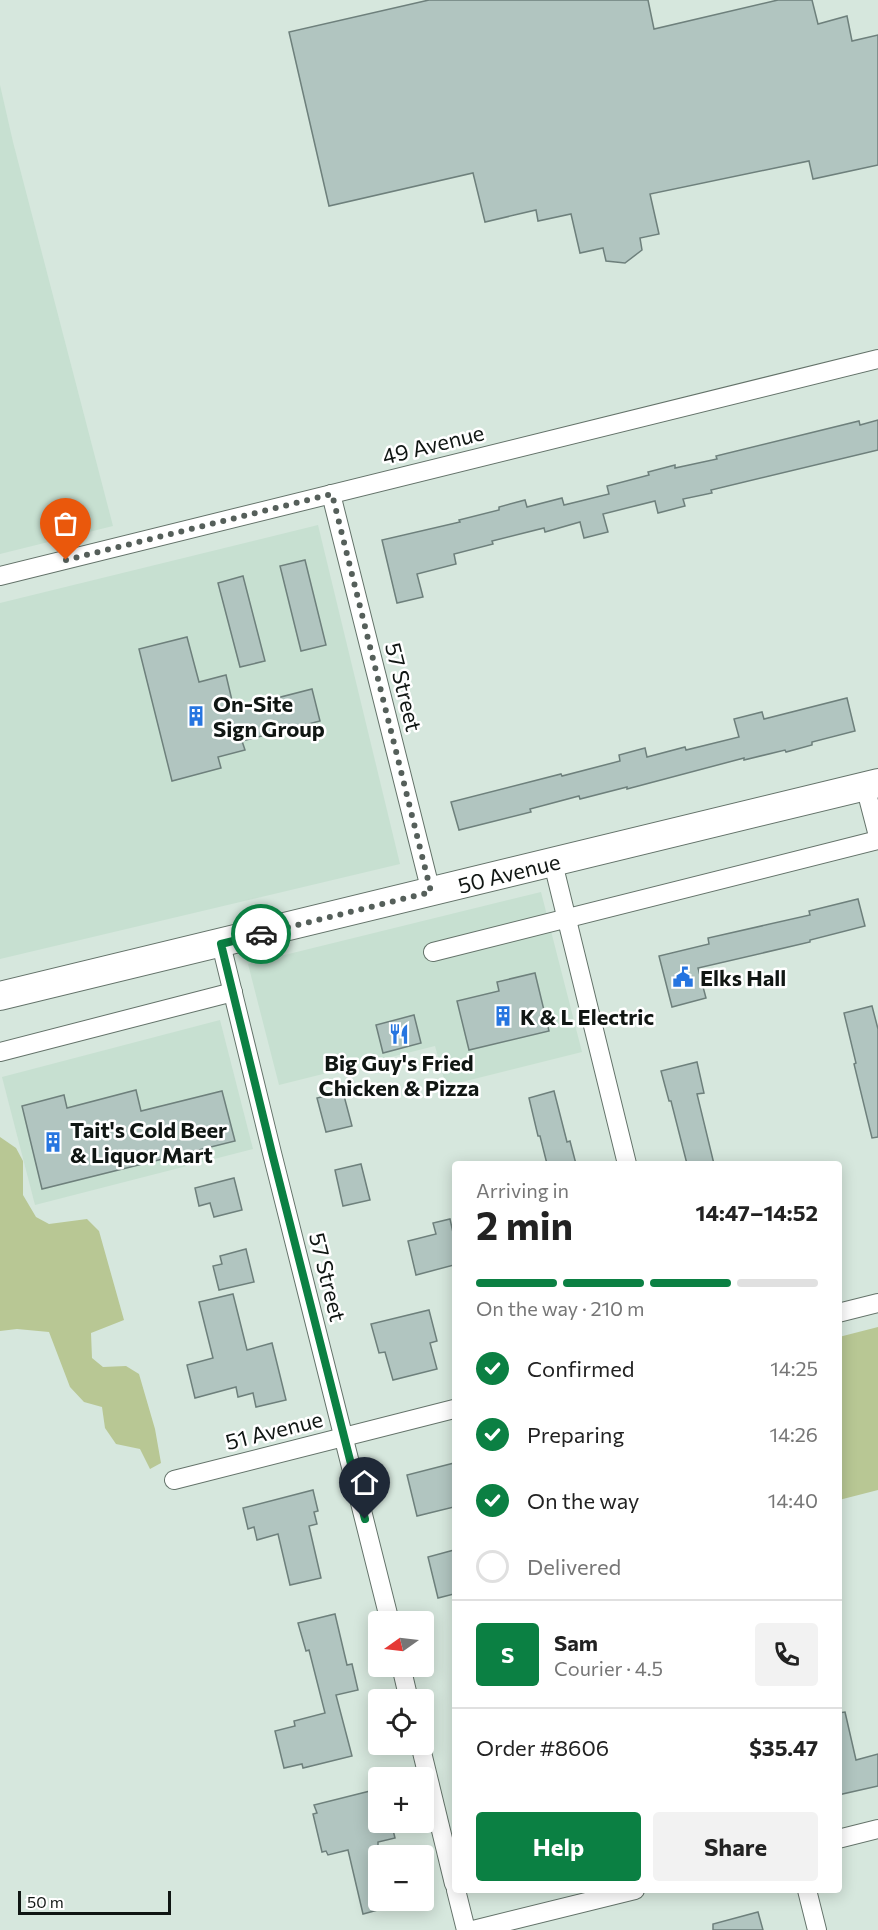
<!DOCTYPE html>
<html lang="en">
<head>
<meta charset="utf-8">
<style>
	body { margin:0; font-family:Commissioner,sans-serif; background:#f2f2f2; color:#222; height:100vh; display:flex; flex-direction:column; font-size:22px; white-space:nowrap }
	* { box-sizing:border-box; margin:0 }
	p { font-size:20px; color:#767676 }
	.icon { flex:none; width:33px; height:33px; fill:none; stroke:currentColor; stroke-width:2; stroke-linecap:round; stroke-linejoin:round }
	.map { position:relative; flex:1; overflow:hidden }
	.drawer { position:absolute; left:452px; top:1161px; width:390px; height:732px; display:flex; flex-direction:column; background:#fff; border-radius:6px; box-shadow:0 3px 15px #0003 }
	.drawer>* { flex:none }
	.needle { width:39px; rotate:256deg }
	.buttons { position:absolute; left:368px; top:1611px; display:grid; gap:12px }
	.buttons a { display:grid; place-items:center; width:66px; height:66px; border-radius:6px; background:#fff; box-shadow:0 3px 15px #0003; font-size:30px }
	.scale { position:absolute; left:18px; bottom:15px; width:153px; box-sizing:border-box; padding-left:6px; border:3px solid #101613; border-top:0; font-size:16px; line-height:21px; white-space:nowrap; color:#101613; -webkit-text-stroke:4px #fff; paint-order:stroke }
	.pin { position:absolute; display:grid; place-items:center; width:51px; height:51px; color:#fff; margin:-62px -26px; border-radius:50% 50% 50% 0; rotate:-45deg; box-shadow:0 0 6px #0007 }
	.pin .icon { rotate:45deg }
	.courier { position:absolute; display:grid; place-items:center; width:60px; height:60px; margin:-30px; border:4px solid #0b8043; border-radius:50%; background:#fff; color:#222; box-shadow:0 2px 8px #0007 }
	.head em { font-style:normal; font-weight:700 }
	.head div { display:flex; flex-direction:column-reverse }
	.head { display:flex; align-items:center; justify-content:space-between; height:102px; padding:0 24px }
	h1 { font-size:39px; font-weight:700; line-height:45px }
	.bar { display:grid; grid-template-columns:repeat(4,1fr); gap:9px 6px; align-content:center; height:72px; padding:0 24px }
	.bar i { height:8px; border-radius:4px; background:#e0e0e0 }
	.bar .current { background:#0b8043 }
	.bar p { grid-column:span 4 }
	.line { display:flex; align-items:center; gap:15px; padding:0 24px; border-top:2px solid #e0e0e0 }
	.line div { flex:1 }
	.round { display:grid; place-items:center; flex:none; width:63px; height:63px; border-radius:6px; background:#f2f2f2 }
	ol { padding:0 24px; list-style:none }
	li { display:flex; align-items:center; gap:18px; height:66px }
	li p { margin-inline-start:auto }
	li .icon { padding:6px; border-radius:50%; background:#0b8043; color:#fff; stroke-width:4 }
	li:last-child { color:#767676 }
	li i { width:33px; height:33px; border:3px solid #e0e0e0; border-radius:50% }
	.primary-button { display:flex; gap:12px; margin-top:auto; padding:12px 24px }
	.primary-button a { flex:1; height:69px; border-radius:6px; background:#0b8043; color:#fff; font-size:24px; font-weight:700; line-height:69px; text-align:center }
	.primary-button a+a { background:#f2f2f2; color:#222 }
	.map>svg:first-child { display:block }
</style>
</head>
<body>
<div class="map">
<svg width="878" height="1930" viewBox="0 0 878 1930">
	<rect width="100%" height="100%" fill="#d6e7dd"/>
	<g fill="#c7e0d1">
		<polygon points="0,85 13,142 113,526 0,554"/>
		<polygon points="318,525 400,864 0,959 0,603"/>
		<polygon points="541,892 582,1052 446,1086 435,1046 279,1085 248,964"/>
		<polygon points="220,1020 253,1149 35,1205 2,1077"/>
	</g>
	<g fill="#b8c794">
		<polygon points="0,1137 16,1148 23,1161 23,1195 36,1217 49,1224 87,1219 99,1231 124,1320 91,1333 92,1358 103,1367 126,1366 139,1374 155,1429 161,1463 150,1469 140,1449 116,1444 105,1428 102,1407 84,1402 70,1387 49,1332 17,1329 0,1331"/>
		<polygon points="878,1327 878,1490 839,1500 839,1337"/>
	</g>
	<g fill="#b1c5c0" stroke="#6e807c" stroke-width="1.5">
		<polygon points="429,0 648,0 654,29 778,0 812,0 818,24 847,16 852,41 878,35 878,165 813,179 809,161 650,194 659,234 640,238 642,250 625,263 606,261 603,248 580,253 571,214 538,221 536,210 485,222 473,173 329,206 289,32"/>
		<polygon points="878,420 878,450 711,490 712,493 683,499 685,506 658,513 655,501 603,514 608,532 584,538 580,522 545,532 544,528 492,541 493,544 454,554 456,564 417,574 423,597 397,603 382,540 460,522 459,520 499,510 499,507 525,500 527,507 562,498 564,505 609,494 607,486 649,475 648,472 675,465 675,468 717,459 716,456 859,421 860,425"/>
		<polygon points="305,560 326,645 301,651 280,566"/>
		<polygon points="243,576 265,661 240,667 218,583"/>
		<polygon points="187,637 199,682 226,675 234,709 312,689 320,721 242,741 245,750 218,757 221,768 172,781 139,649"/>
		<polygon points="847,698 855,731 812,742 812,745 786,752 785,750 744,760 744,758 627,789 627,787 580,799 579,796 530,809 531,812 459,830 451,802 561,774 562,776 620,761 619,755 645,748 647,757 685,747 686,750 739,737 734,719 762,712 764,719"/>
		<polygon points="858,899 865,926 810,940 810,942 698,968 706,998 672,1007 659,956 709,944 708,938 810,915 809,911"/>
		<polygon points="535,973 549,1031 469,1050 457,1001 499,991 497,982"/>
		<polygon points="872,1006 878,1029 878,1137 872,1138 854,1064 856,1063 844,1013"/>
		<polygon points="414,1015 421,1043 383,1053 376,1025"/>
		<polygon points="697,1062 704,1093 697,1094 714,1164 687,1164 671,1101 669,1101 661,1071"/>
		<polygon points="136,1090 141,1111 222,1091 235,1141 42,1189 22,1106 64,1095 67,1108"/>
		<polygon points="554,1091 567,1142 570,1141 576,1164 547,1164 540,1136 538,1136 529,1098"/>
		<polygon points="343,1092 352,1126 326,1132 317,1098"/>
		<polygon points="361,1164 370,1200 343,1206 335,1170"/>
		<polygon points="234,1178 242,1210 214,1217 210,1203 199,1206 195,1188"/>
		<polygon points="450,1219 454,1237 454,1265 416,1275 408,1241 436,1234 433,1223"/>
		<polygon points="246,1249 254,1282 219,1290 213,1266 222,1264 220,1256"/>
		<polygon points="233,1294 247,1350 272,1343 286,1400 256,1407 253,1393 238,1397 236,1387 195,1398 187,1365 213,1358 199,1302"/>
		<polygon points="429,1310 437,1341 430,1343 437,1369 393,1380 385,1352 379,1353 371,1324"/>
		<polygon points="454,1463 454,1507 417,1516 407,1475"/>
		<polygon points="313,1490 318,1511 314,1512 317,1524 309,1526 321,1578 290,1585 278,1534 257,1540 254,1527 248,1529 243,1508"/>
		<polygon points="454,1550 454,1594 438,1598 428,1557"/>
		<polygon points="335,1614 347,1665 352,1664 358,1690 336,1695 352,1756 303,1768 302,1764 284,1768 275,1731 295,1726 294,1721 325,1713 309,1650 306,1651 298,1623"/>
		<polygon points="845,1712 856,1760 878,1754 878,1786 838,1795 838,1713"/>
		<polygon points="378,1789 378,1822 391,1822 395,1838 378,1842 378,1910 363,1914 348,1850 328,1855 326,1851 322,1852 313,1814 317,1813 314,1805"/>
		<polygon points="758,1912 763,1930 713,1930 713,1924"/>
	</g>
	<g fill="none" stroke-linecap="round" stroke-linejoin="round">
		<g stroke="#64736a" stroke-width="20">
			<g id="minor">
				<polyline points="331,494 431,892"/>
				<polyline points="0,576 878,359"/>
				<polyline points="865,786 878,836"/>
				<polyline points="553,863 627,1164"/>
				<polyline points="221,944 272,1153 390,1622"/>
				<polyline points="433,952 878,840"/>
				<polyline points="0,1052 233,992"/>
				<polyline points="838,1313 878,1303"/>
				<polyline points="174,1480 454,1409"/>
				<polyline points="401,1666 409,1700"/>
				<polyline points="420,1744 454,1884"/>
				<polyline points="838,1839 878,1829"/>
				<polyline points="456,1890 466,1930"/>
				<polyline points="807,1890 817,1930"/>
				<polyline points="473,1930 635,1890"/>
			</g>
		</g>
		<g stroke="#64736a" stroke-width="30">
			<polyline id="primary" points="0,996 878,783"/>
		</g>
		<use href="#minor" stroke="#fff" stroke-width="18"/>
		<use href="#primary" stroke="#fff" stroke-width="28"/>
	</g>
	<g fill="none" stroke-linecap="round" stroke-linejoin="round">
		<polyline stroke="#555f5a" stroke-width="6" stroke-dasharray="0 10.8" points="66,560 332,494 431,892 261,934"/>
		<polyline stroke="#0b8043" stroke-width="8" points="261,934 221,944 272,1153 365,1519"/>
	</g>
	<defs>
		<g id="building-bare" transform="scale(1.62)"><path d="M-4-6H4V6H1V3H-1V6H-4ZM-2.5-4.3h1.7v1.8h-1.7ZM.8-4.3h1.7v1.8H.8ZM-2.5-1h1.7V.8h-1.7ZM.8-1h1.7V.8H.8Z" fill="#2675e0" stroke="#fff" stroke-width="2.5" paint-order="stroke"/></g>
		<g id="civic-bare" transform="scale(1.62)"><path d="M-.6-6.5H3V-4.5H.6V-3L4-1V1h2V6H-6V1h2V-1L-.6-3ZM-1.2 2.5V6h2.4V2.5Z" fill="#2675e0" stroke="#fff" stroke-width="2.5" paint-order="stroke"/></g>
		<g id="restaurant-bare" transform="scale(1.62)"><path d="M-5-6h1v4h1v-4h1v4h1v-4h1v5L-1.5 .5V6h-2V.5L-5-1ZM5-6V6H3V1.5H1.5Q1.5-4 5-6Z" fill="#2675e0" stroke="#fff" stroke-width="2.5" paint-order="stroke"/></g>
	</defs>
	<g fill-rule="evenodd">
		<use href="#building-bare" x="196" y="716"/>
		<use href="#civic-bare" x="683" y="977"/>
		<use href="#building-bare" x="503" y="1016"/>
		<use href="#restaurant-bare" x="399" y="1034"/>
		<use href="#building-bare" x="53" y="1142"/>
	</g>
	<g text-anchor="middle" dominant-baseline="central" stroke-width="5" stroke-linejoin="round" paint-order="stroke">
		<g font-size="22" fill="#101613" stroke="#fff">
			<text transform="translate(433 444) rotate(-14)">49 Avenue</text>
			<text transform="translate(404 687) rotate(76)">57 Street</text>
			<text transform="translate(509 873) rotate(-14)">50 Avenue</text>
			<text transform="translate(328 1277) rotate(76)">57 Street</text>
			<text transform="translate(274 1430) rotate(-14)">51 Avenue</text>
		</g>
		<g font-size="22" font-weight="bold" fill="#101613" stroke="#fff" text-anchor="start">
			<text x="213" y="703">On-Site<tspan x="213" dy="25">Sign Group</tspan></text>
			<text x="700" y="977">Elks Hall</text>
			<text x="520" y="1016">K &amp; L Electric</text>
			<text x="399" y="1062" text-anchor="middle">Big Guy's Fried<tspan x="399" dy="25">Chicken &amp; Pizza</tspan></text>
			<text x="70" y="1129">Tait's Cold Beer<tspan x="70" dy="25">&amp; Liquor Mart</tspan></text>
		</g>
	</g>
</svg>
<div class="buttons">
<a><svg class="needle" viewBox="-14 -14 28 28"><path d="M0-13l5 13h-10z" fill="#e53935"/><path d="M0 13l5-13h-10z" fill="#767676"/></svg></a>
<a><svg class="icon" aria-label="locate" viewBox="0 0 24 24"><circle cx="12" cy="12" r="6"/><path d="M12 2v4M12 18v4M2 12h4M18 12h4"/></svg></a>
<a>+</a>
<a>−</a>
</div>
<div class="scale">50 m</div>
<div class="pin" style="left:66px;top:560px;background:#ea580c"><svg class="icon" aria-label="bag" viewBox="0 0 24 24"><path d="M5 8h14l-1 12H6zM9 8a3 3 0 0 1 6 0"/></svg></div>
<div class="pin" style="left:365px;top:1519px;background:#1f2937"><svg class="icon" aria-label="home" viewBox="0 0 24 24"><path d="M3 11l9-7 9 7M6 9v11h12V9"/></svg></div>
<div class="courier" style="left:261px;top:934px"><svg class="icon" aria-label="car" viewBox="0 0 24 24"><path d="M5 17H2v-5l4-1 3-4h7l3 4 3 1v5h-3M9 17h6M6 11h13"/><circle cx="7" cy="17" r="2"/><circle cx="17" cy="17" r="2"/></svg></div>
<section class="drawer">
<div class="head"><div><h1>2 min</h1><p>Arriving in</p></div><em>14:47–14:52</em></div>
<div class="bar"><i class="current"></i><i class="current"></i><i class="current"></i><i></i><p>On the way · 210 m</p></div>
<ol>
<li><svg class="icon" aria-label="check" viewBox="0 0 24 24"><path d="M5 12l5 5 9-10"/></svg>Confirmed<p>14:25</p></li>
<li><svg class="icon" aria-label="check" viewBox="0 0 24 24"><path d="M5 12l5 5 9-10"/></svg>Preparing<p>14:26</p></li>
<li><svg class="icon" aria-label="check" viewBox="0 0 24 24"><path d="M5 12l5 5 9-10"/></svg>On the way<p>14:40</p></li>
<li><i></i>Delivered</li>
</ol>
<div class="line" style="height:108px"><b class="round" style="background:#0b8043;color:#fff">S</b><div><b>Sam</b><p>Courier · 4.5</p></div><a class="round"><svg class="icon" aria-label="phone" viewBox="0 0 24 24"><path d="M5 4h4l2 5-3 2q2 4 5 5l2-3 5 2v4C11 20 4 13 5 4z"/></svg></a></div>
<div class="line" style="height:78px"><div>Order #8606</div><b>$35.47</b></div>
<div class="primary-button"><a>Help</a><a>Share</a></div>
</section>
</div>
</body>
</html>
